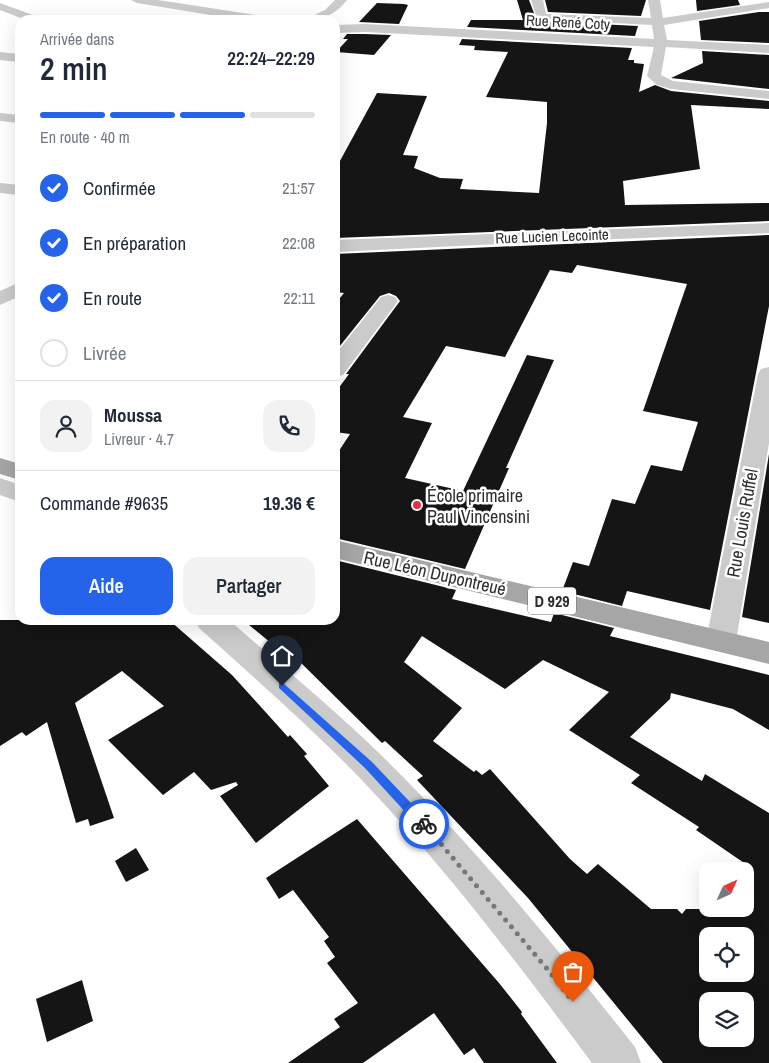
<!DOCTYPE html>
<html lang="fr">
<head>
<meta charset="utf-8">
<style>
	body { margin:0; font-family:"Archivo Narrow",sans-serif; background:#f2f2f3; color:#1f2937; height:100vh; display:flex; flex-direction:column; font-size:19px; white-space:nowrap }
	* { box-sizing:border-box; margin:0 }
	p { font-size:16px; color:#747a83 }
	.icon { flex:none; width:28px; height:28px; fill:none; stroke:currentColor; stroke-width:2; stroke-linecap:round; stroke-linejoin:round }
	.map { position:relative; flex:1; overflow:hidden }
	.panel { position:absolute; left:15px; top:15px; width:325px; height:610px; display:flex; flex-direction:column; background:#fff; border-radius:15px; box-shadow:0 5px 20px #0002 }
	.panel>* { flex:none }
	.needle { width:32px; rotate:45deg }
	.controls { position:absolute; left:699px; top:862px; display:grid; gap:10px }
	.controls a { display:grid; place-items:center; width:55px; height:55px; border-radius:10px; background:#fff; box-shadow:0 5px 20px #0002; font-size:25px }
	.pin { position:absolute; display:grid; place-items:center; width:42px; height:42px; color:#fff; margin:-51px -21px; border-radius:50% 50% 50% 0; rotate:-45deg; box-shadow:0 0 5px #0007 }
	.pin .icon { rotate:45deg }
	.courier { position:absolute; display:grid; place-items:center; width:50px; height:50px; margin:-25px; border:4px solid #2563eb; border-radius:50%; background:#fff; color:#222; box-shadow:0 1px 6px #0007 }
	.overview em { font-style:normal; font-weight:600 }
	.overview div { display:flex; flex-direction:column-reverse }
	.overview { display:flex; align-items:center; justify-content:space-between; height:85px; padding:0 25px }
	h1 { font-size:32px; font-weight:600; line-height:38px }
	.bar { display:grid; grid-template-columns:repeat(4,1fr); gap:8px 5px; align-content:center; height:60px; padding:0 25px }
	.bar i { height:6px; border-radius:4px; background:#e0e1e3 }
	.bar .active { background:#2563eb }
	.bar p { grid-column:span 4 }
	.line { display:flex; align-items:center; gap:12px; padding:0 25px; border-top:1px solid #e0e1e3 }
	.line div { flex:1 }
	.round { display:grid; place-items:center; flex:none; width:52px; height:52px; border-radius:15px; background:#f2f2f3 }
	ol { padding:0 25px; list-style:none }
	li { display:flex; align-items:center; gap:15px; height:55px }
	li p { margin-inline-start:auto }
	li .icon { padding:5px; border-radius:50%; background:#2563eb; color:#fff; stroke-width:4 }
	li:last-child { color:#747a83 }
	li i { width:28px; height:28px; border:2px solid #e0e1e3; border-radius:50% }
	.cta { display:flex; gap:10px; margin-top:auto; padding:10px 25px }
	.cta a { flex:1; height:58px; border-radius:15px; background:#2563eb; color:#fff; font-size:20px; font-weight:600; line-height:58px; text-align:center }
	.cta a+a { background:#f2f2f3; color:#1f2937 }
	.map>svg:first-child { display:block }
</style>
</head>
<body>
<div class="map">
<svg width="769" height="1063" viewBox="0 0 769 1063">
	<rect width="100%" height="100%" fill="#fff"/>
	<g fill="#151515" fill-rule="evenodd">
		<polygon points="517,0 529,0 537,21 638,26 635,36 467,27 471,20 523,20"/>
		<polygon points="545,0 646,0 641,16 548,12"/>
		<polygon points="696,0 738,0 740,5 697,11"/>
		<polygon points="377,3 404,4 408,5 399,24 359,22"/>
		<polygon points="759,12 769,12 769,43 701,40 699,21"/>
		<polygon points="347,34 365,34 391,35 374,55 336,52 348,39 343,39"/>
		<polygon points="462,39 632,48 628,60 634,60 634,63 644,64 639,92 655,85 671,91 769,101 769,109 691,105 700,169 623,181 625,205 769,203 769,221 335,238 335,170 377,93 427,96 403,155 418,156 414,168 440,178 463,179 460,189 539,193 547,123 547,102 486,97 508,52 474,50 475,46 459,45"/>
		<polygon points="702,51 769,55 769,89 671,78 703,63"/>
		<polygon points="769,235 769,306 710,610 627,591 622,606 562,591 573,562 589,566 612,499 635,504 651,465 682,471 698,422 643,411 687,284 577,265 572,273 550,270 505,357 446,346 403,417 432,423 405,478 463,491 527,355 554,360 506,468 509,468 465,569 335,538 335,457 350,434 335,432 335,393 349,374 346,374 400,301 396,296 389,293 380,296 335,352 335,304 344,293 335,292 335,254"/>
		<polygon points="769,454 769,623 742,617"/>
		<path d="M 335,560 L 456,590 L 452,599 L 551,622 L 554,613 L 614,628 L 610,636 L 769,675 L 769,730 L 733,709 L 671,693 L 670,699 L 630,737 L 702,781 L 705,774 L 769,813 L 769,1063 L 663,1063 L 528,898 L 417,780 L 423,776 L 385,741 L 382,743 L 292,654 L 288,657 L 243,620 L 335,620 ZM 422,636 L 505,689 L 543,660 L 609,692 L 569,730 L 640,775 L 631,783 L 699,827 L 696,830 L 750,867 L 745,876 L 745,909 L 725,909 L 720,917 L 707,909 L 686,909 L 682,914 L 677,909 L 651,909 L 598,864 L 587,874 L 570,859 L 490,769 L 482,775 L 476,770 L 474,772 L 433,741 L 462,708 L 404,662 ZM 708,936 L 745,936 L 745,974 L 708,974 ZM 708,1001 L 745,1001 L 745,1039 L 708,1039 Z"/>
		<polygon points="0,620 169,620 232,675 288,737 290,735 307,754 304,756 329,786 256,843 220,796 238,785 236,782 211,790 194,772 163,795 108,740 164,706 122,671 75,703 114,818 90,826 88,819 76,823 47,722 26,736 22,732 0,746"/>
		<polygon points="357,819 499,983 522,1012 521,1014 557,1063 484,1063 474,1048 464,1055 434,1013 363,1063 288,1063 340,1027 334,1019 358,1003 327,963 335,957 324,941 329,937 293,890 279,899 266,878"/>
		<polygon points="136,848 149,870 126,882 115,861"/>
		<polygon points="82,980 93,1021 47,1042 36,999"/>
	</g>
	<g fill="none" stroke-linecap="round" stroke-linejoin="round">
		<g fill="#cbcbcb" fill-rule="evenodd">
			<polygon points="131,0 158,0 263,16 269,20 241,20 137,3"/>
			<path d="M 335,0 L 347,0 C 335,15 323,20 304,20 L 325,10 Z"/>
			<polygon points="531,0 543,0 546,14 651,18 648,0 660,0 663,18 769,2 769,8 664,25 667,40 769,45 769,53 666,47 661,75 673,81 769,91 769,99 671,89 657,85 647,76 654,47 365,32 335,33 335,25 365,24 654,39 652,25 537,19"/>
			<polygon points="0,3 41,18 43,20 26,20 0,10"/>
			<polygon points="0,52 20,54 20,62 0,60"/>
			<polygon points="0,113 20,115 20,123 0,121"/>
			<polygon points="0,183 20,185 20,195 0,193"/>
			<polygon points="769,223 769,233 540,242 335,252 335,240"/>
			<polygon points="20,282 20,296 0,305 0,291"/>
			<polygon points="388,295 395,297 398,301 343,375 335,377 335,355 381,297"/>
			<polygon points="769,367 769,443 736,641 732,649 721,652 710,649 706,641 758,374 761,369"/>
			<polygon points="0,478 20,485 20,502 0,495"/>
			<path d="M 195,620 L 229,620 C 280,665 333,708 382,756 C 474,846 555,946 635,1047 L 641,1063 L 592,1063 C 518,964 443,864 357,775 C 307,724 252,676 199,628 Z"/>
		</g>
		<g fill="#a6a6a6" fill-rule="evenodd">
			<polygon points="0,458 20,464 20,480 0,474"/>
			<polygon points="335,540 769,642 769,664 335,558"/>
		</g>
	</g>
	<polygon fill="#2563eb" points="282,682 372,762 428,821 429,824 428,828 420,828 365,768 279,688 279,683"/>
	<g fill="none" stroke-linecap="round" stroke-linejoin="round">
		<polyline stroke="#777" stroke-width="5" stroke-dasharray="0 9" points="424,824 549,971 573,1002"/>
	</g>
	<circle fill="#e92c42" stroke="#fff" stroke-width="2" cx="417" cy="505" r="5"/>
	<g text-anchor="middle" dominant-baseline="central" stroke-width="5" stroke-linejoin="round" paint-order="stroke">
		<g font-size="15" fill="#2e2e2e" stroke="#fff">
			<text transform="translate(568 22) rotate(3)">Rue René Coty</text>
			<text transform="translate(552 236) rotate(-2)">Rue Lucien Lecointe</text>
		</g>
		<rect fill="#fff" stroke="#6d6d6d" stroke-width="1" x="528" y="587.5" width="48" height="27" rx="4"/>
		<g font-size="16" font-weight="bold" fill="#2e2e2e">
			<text x="552" y="601">D 929</text>
		</g>
		<g font-size="18" fill="#2e2e2e" stroke="#fff" text-anchor="start">
			<text x="427" y="495">École primaire<tspan x="427" dy="21">Paul Vincensini</tspan></text>
		</g>
		<g font-size="18" fill="#2e2e2e" stroke="#fff">
			<text transform="translate(742 523) rotate(-80)">Rue Louis Ruffel</text>
			<text transform="translate(435 573) rotate(13)">Rue Léon Dupontreué</text>
		</g>
	</g>
</svg>
<div class="controls">
<a><svg class="needle" viewBox="-14 -14 28 28"><path d="M0-13l5 13h-10z" fill="#e53935"/><path d="M0 13l5-13h-10z" fill="#747a83"/></svg></a>
<a><svg class="icon" aria-label="locate" viewBox="0 0 24 24"><circle cx="12" cy="12" r="6"/><path d="M12 2v4M12 18v4M2 12h4M18 12h4"/></svg></a>
<a><svg class="icon" aria-label="layers" viewBox="0 0 24 24"><path d="M12 4l9 5-9 5-9-5zM3 14l9 5 9-5"/></svg></a>
</div>
<div class="pin" style="left:573px;top:1002px;background:#ea580c"><svg class="icon" aria-label="bag" viewBox="0 0 24 24"><path d="M5 8h14l-1 12H6zM9 8a3 3 0 0 1 6 0"/></svg></div>
<div class="pin" style="left:282px;top:686px;background:#1f2937"><svg class="icon" aria-label="home" viewBox="0 0 24 24"><path d="M3 11l9-7 9 7M6 9v11h12V9"/></svg></div>
<div class="courier" style="left:424px;top:824px"><svg class="icon" aria-label="bike" viewBox="0 0 24 24"><circle cx="6" cy="16" r="4"/><circle cx="18" cy="16" r="4"/><path d="M6 16l4-8h5l3 8M10 8l3 8H6M13 5h3"/></svg></div>
<section class="panel">
<div class="overview"><div><h1>2 min</h1><p>Arrivée dans</p></div><em>22:24–22:29</em></div>
<div class="bar"><i class="active"></i><i class="active"></i><i class="active"></i><i></i><p>En route · 40 m</p></div>
<ol>
<li><svg class="icon" aria-label="check" viewBox="0 0 24 24"><path d="M5 12l5 5 9-10"/></svg>Confirmée<p>21:57</p></li>
<li><svg class="icon" aria-label="check" viewBox="0 0 24 24"><path d="M5 12l5 5 9-10"/></svg>En préparation<p>22:08</p></li>
<li><svg class="icon" aria-label="check" viewBox="0 0 24 24"><path d="M5 12l5 5 9-10"/></svg>En route<p>22:11</p></li>
<li><i></i>Livrée</li>
</ol>
<div class="line" style="height:90px"><a class="round"><svg class="icon" aria-label="person" viewBox="0 0 24 24"><circle cx="12" cy="8" r="4"/><path d="M4 21q1-7 8-7t8 7"/></svg></a><div><b>Moussa</b><p>Livreur · 4.7</p></div><a class="round"><svg class="icon" aria-label="phone" viewBox="0 0 24 24"><path d="M5 4h4l2 5-3 2q2 4 5 5l2-3 5 2v4C11 20 4 13 5 4z"/></svg></a></div>
<div class="line" style="height:65px"><div>Commande #9635</div><b>19.36 €</b></div>
<div class="cta"><a>Aide</a><a>Partager</a></div>
</section>
</div>
</body>
</html>
